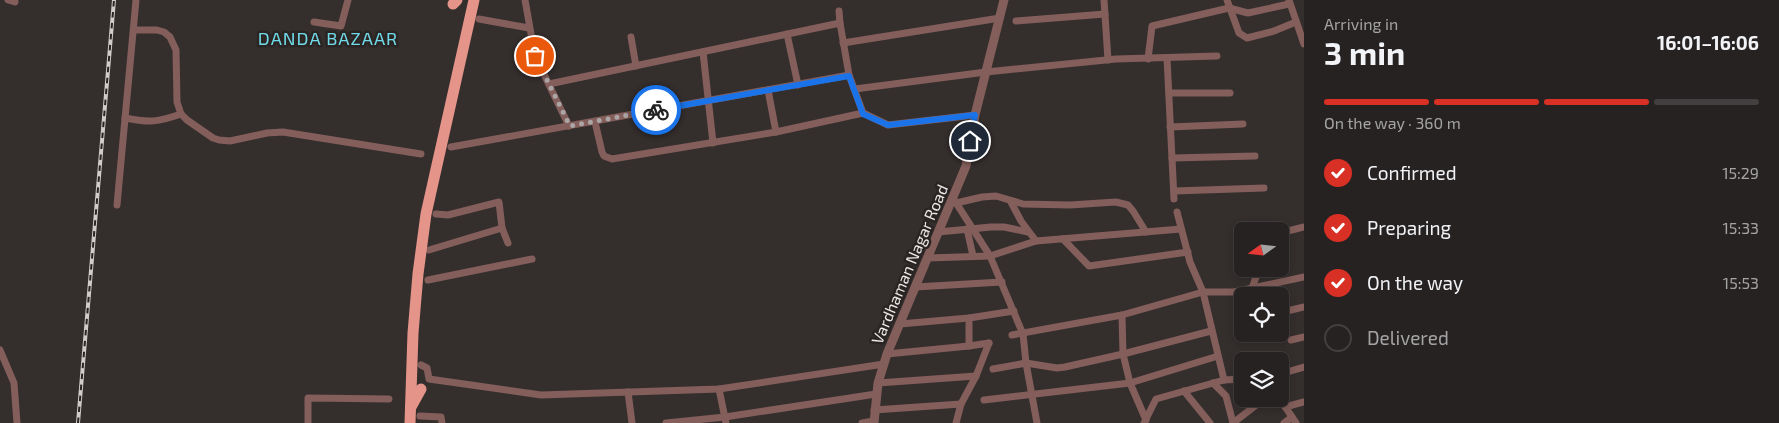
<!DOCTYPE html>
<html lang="en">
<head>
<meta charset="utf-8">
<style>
	body { margin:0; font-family:"Exo 2",sans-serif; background:#332f2f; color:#f1f3f6; height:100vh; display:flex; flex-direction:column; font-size:19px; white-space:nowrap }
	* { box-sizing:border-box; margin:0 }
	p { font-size:16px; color:#a4a4a5 }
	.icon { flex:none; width:28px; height:28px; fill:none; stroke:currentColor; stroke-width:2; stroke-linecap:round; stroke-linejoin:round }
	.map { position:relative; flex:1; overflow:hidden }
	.side { display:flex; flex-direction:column; background:#272222; width:475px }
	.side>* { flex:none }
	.needle { width:32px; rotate:255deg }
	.controls { position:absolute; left:1234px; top:222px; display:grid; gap:10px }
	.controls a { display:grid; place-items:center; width:55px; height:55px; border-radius:8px; background:#272222; box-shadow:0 2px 8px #0003,0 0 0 1px #433f40; font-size:25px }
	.pin { position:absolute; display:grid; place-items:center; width:42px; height:42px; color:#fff; margin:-21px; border:2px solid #fff; border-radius:50%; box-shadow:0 1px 5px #0007 }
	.courier { position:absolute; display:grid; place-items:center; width:50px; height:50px; margin:-25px; border:4px solid #1a73e8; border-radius:50%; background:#fff; color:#222; box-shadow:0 1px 6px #0007 }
	.summary em { font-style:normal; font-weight:700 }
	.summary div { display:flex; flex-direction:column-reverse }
	.summary { display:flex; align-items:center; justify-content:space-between; height:85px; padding:0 20px }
	h1 { font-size:32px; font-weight:700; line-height:38px }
	.bar { display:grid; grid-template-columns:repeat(4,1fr); gap:8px 5px; align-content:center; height:60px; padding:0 20px }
	.bar i { height:6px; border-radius:4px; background:#433f40 }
	.bar .active { background:#d93025 }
	.bar p { grid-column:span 4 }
	ol { padding:0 20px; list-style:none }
	li { display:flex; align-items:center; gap:15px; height:55px }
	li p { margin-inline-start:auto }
	li .icon { padding:5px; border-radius:50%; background:#d93025; color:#fff; stroke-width:4 }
	li:last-child { color:#a4a4a5 }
	li i { width:28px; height:28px; border:2px solid #433f40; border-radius:50% }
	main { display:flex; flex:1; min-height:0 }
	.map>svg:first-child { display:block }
</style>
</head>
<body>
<main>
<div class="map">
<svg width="1304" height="423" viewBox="0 0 1304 423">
	<rect width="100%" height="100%" fill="#342e2d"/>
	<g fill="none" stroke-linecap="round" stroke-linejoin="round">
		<g stroke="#835e5a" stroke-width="7">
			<polyline points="8,0 15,2"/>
			<polyline points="525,0 535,56 569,126"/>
			<polyline points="1104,0 1108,60"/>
			<polyline points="1227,0 1239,33 1247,38 1274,31 1296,22"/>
			<polyline points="1289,0 1304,44"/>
			<polyline points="839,11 840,23 849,75 863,113"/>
			<polyline points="479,19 529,28"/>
			<polyline points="1016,21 1105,14"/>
			<polyline points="314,22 341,26 348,0"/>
			<polyline points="134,30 157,30 164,32 170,37 176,50 177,102 181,114 187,120 213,138 219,140 230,141 267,133 283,132 421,154"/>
			<polyline points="787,34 798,85"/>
			<polyline points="631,37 636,66"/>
			<polyline points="843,43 1000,18"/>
			<polyline points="703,52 713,143"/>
			<polyline points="1167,58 1174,199"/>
			<polyline points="1148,59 1152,26 1229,8 1248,13 1289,4"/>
			<polyline points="549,84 840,23"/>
			<polyline points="855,89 986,72 1116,59 1217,56"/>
			<polyline points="768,90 776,132"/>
			<polyline points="1169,93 1230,93"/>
			<path d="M 125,118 C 150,123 158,122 181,114"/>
			<polyline points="595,122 602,152 604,156 612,159 776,132 863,113 888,125 975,115"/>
			<polyline points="1170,127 1243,124"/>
			<polyline points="451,147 849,75"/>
			<polyline points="1172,158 1255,156"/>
			<polyline points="1174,191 1264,188"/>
			<polyline points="953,198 990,256 1023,334 1026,363 1037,423"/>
			<polyline points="1011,202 1021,221 1036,241"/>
			<polyline points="956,203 982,197 996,196 1023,204 1070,205 1116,202 1128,205 1133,211 1146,232"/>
			<polyline points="117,205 136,0"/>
			<polyline points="1177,212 1190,262 1203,292 1224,380"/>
			<polyline points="436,214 448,215 499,202 502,228 508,243"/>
			<polyline points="967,229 973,256"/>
			<polyline points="938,232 991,227 1004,227 1028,232"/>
			<polyline points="1280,233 1304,227"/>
			<polyline points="1063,239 1089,266 1188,252"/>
			<polyline points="429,250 502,228"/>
			<polyline points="927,258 990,256 1036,241 1181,229"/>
			<polyline points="428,280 532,259"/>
			<polyline points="915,287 1002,282"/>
			<polyline points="1252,288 1259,269"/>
			<polyline points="1287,311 1304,307"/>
			<polyline points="1122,315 1123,354 1130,383 1146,420"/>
			<polyline points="969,318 969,346"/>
			<polyline points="900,324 969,318 1014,311"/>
			<polyline points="1012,335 1122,315 1203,292 1234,292 1304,277"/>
			<polyline points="1291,340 1304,337"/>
			<polyline points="0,350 14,383 17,423"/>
			<polyline points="887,354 969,346 989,343"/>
			<polyline points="421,365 427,368 429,379 541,395 719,389 884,364"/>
			<polyline points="993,369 1026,363 1057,368 1065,367 1123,354 1211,331"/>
			<polyline points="1280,374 1304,367"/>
			<polyline points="878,383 976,376"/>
			<polyline points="1213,383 1226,396 1233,423"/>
			<polyline points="719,389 726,423"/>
			<polyline points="1184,391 1210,423"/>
			<polyline points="628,392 632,423"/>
			<polyline points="1280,399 1296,423"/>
			<polyline points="984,400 1130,383 1218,356"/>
			<polyline points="1285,407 1304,402"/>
			<polyline points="874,410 961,404"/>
			<polyline points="420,416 441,417 442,423"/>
			<polyline points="308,423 308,398 389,399"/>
			<polyline points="666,423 725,417 876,394"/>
			<polyline points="862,423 874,421"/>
			<polyline points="956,423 961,404 976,376 989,343"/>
			<polyline points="1144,423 1156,399 1224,380 1242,379"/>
			<polyline points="1233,423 1264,399"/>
			<polyline points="1284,423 1292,417"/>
		</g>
		<polyline stroke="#835e5a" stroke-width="9" points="874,423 878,383 887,354 966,166 975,115 1004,0"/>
		<g stroke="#e5948a" stroke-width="11">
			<polyline points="453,4 457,0"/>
			<polyline points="411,407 421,389"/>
			<polyline points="410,423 413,333 418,274 426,214 474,0"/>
		</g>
		<g stroke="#d0cccb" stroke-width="4">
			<polyline id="rail" points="78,423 114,0"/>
		</g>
		<use href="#rail" stroke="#2a2423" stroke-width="2" stroke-dasharray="5.5" stroke-linecap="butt"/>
	</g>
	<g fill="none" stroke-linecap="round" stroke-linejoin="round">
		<polyline stroke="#aba6a5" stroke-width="5" stroke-dasharray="0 9" points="535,56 570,126 656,110"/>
		<polyline stroke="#1a73e8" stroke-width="6" points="656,110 849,76 863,114 888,125 975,115 970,141"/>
	</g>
	<g text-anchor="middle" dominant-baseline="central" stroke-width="5" stroke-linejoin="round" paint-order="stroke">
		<g font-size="16" fill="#ebe7e6" stroke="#2a2423">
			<text transform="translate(909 264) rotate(-67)">Vardhaman Nagar Road</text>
		</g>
		<g font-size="18" letter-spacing="1" fill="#70dae8" stroke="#2a2423">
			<text x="328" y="38">DANDA BAZAAR</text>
		</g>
	</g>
</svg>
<div class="controls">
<a><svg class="needle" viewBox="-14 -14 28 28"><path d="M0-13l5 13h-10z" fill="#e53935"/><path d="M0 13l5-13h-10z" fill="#a4a4a5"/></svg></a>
<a><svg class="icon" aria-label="locate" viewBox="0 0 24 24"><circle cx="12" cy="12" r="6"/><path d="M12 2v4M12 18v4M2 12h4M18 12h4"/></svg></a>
<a><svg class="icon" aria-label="layers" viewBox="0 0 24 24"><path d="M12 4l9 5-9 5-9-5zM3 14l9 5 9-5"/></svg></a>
</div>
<div class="pin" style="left:535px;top:56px;background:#ea580c"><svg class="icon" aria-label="bag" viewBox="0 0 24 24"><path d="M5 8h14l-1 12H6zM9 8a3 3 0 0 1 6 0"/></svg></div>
<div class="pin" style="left:970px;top:141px;background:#1f2937"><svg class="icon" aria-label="home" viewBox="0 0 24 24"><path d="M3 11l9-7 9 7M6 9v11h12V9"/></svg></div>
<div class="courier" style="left:656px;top:110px"><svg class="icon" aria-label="bike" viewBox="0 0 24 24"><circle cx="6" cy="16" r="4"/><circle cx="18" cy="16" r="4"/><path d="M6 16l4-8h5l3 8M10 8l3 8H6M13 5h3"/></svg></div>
</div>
<section class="side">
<div class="summary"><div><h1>3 min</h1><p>Arriving in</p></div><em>16:01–16:06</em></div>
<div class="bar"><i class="active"></i><i class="active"></i><i class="active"></i><i></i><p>On the way · 360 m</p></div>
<ol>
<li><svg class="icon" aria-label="check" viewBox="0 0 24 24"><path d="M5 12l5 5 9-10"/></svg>Confirmed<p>15:29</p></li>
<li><svg class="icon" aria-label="check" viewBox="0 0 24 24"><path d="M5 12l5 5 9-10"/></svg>Preparing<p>15:33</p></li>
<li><svg class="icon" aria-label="check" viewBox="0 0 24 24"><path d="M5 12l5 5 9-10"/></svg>On the way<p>15:53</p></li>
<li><i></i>Delivered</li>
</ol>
</section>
</main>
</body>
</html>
